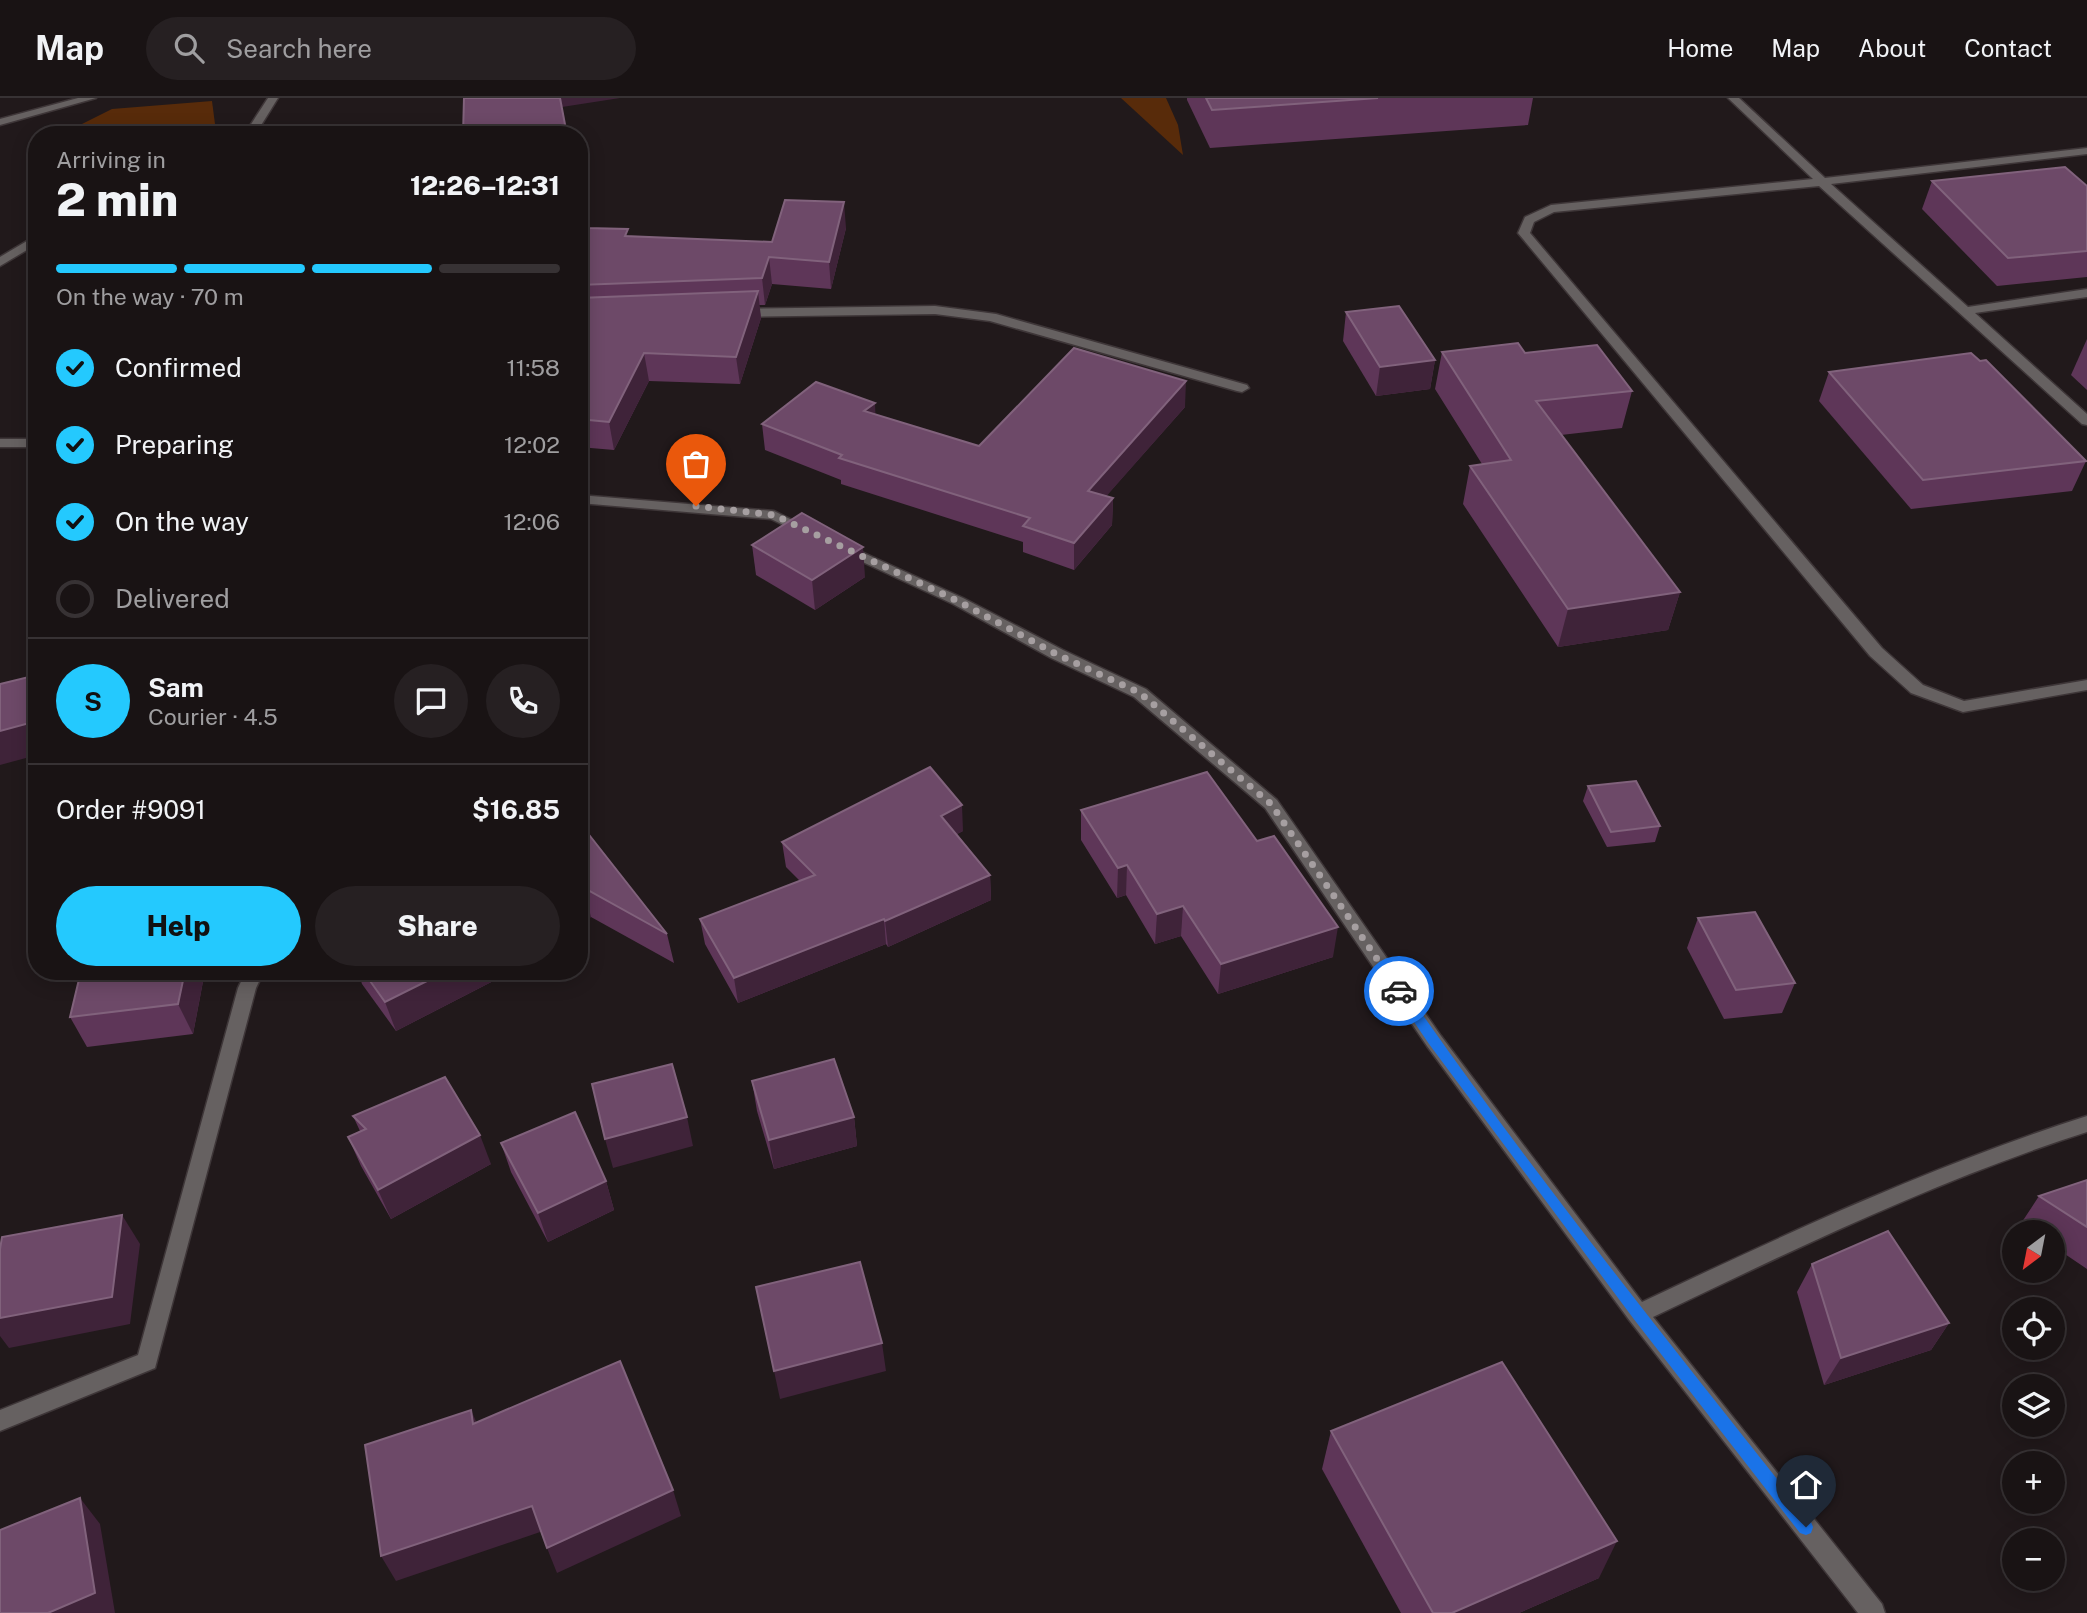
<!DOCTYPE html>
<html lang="en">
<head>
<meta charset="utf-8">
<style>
	body { margin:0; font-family:"Public Sans",sans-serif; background:#262022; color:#f1f3f6; height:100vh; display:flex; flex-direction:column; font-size:26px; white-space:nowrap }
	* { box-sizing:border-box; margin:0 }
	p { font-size:23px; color:#9f9ea0 }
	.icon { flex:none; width:38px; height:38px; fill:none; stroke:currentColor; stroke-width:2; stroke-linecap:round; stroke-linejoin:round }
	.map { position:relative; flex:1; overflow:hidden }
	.drawer { position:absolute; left:28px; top:28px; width:560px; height:854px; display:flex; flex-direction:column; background:#191314; border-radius:28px; box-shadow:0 4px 18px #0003,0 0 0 2px #373234 }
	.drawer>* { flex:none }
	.needle { width:46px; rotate:212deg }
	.buttons { position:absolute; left:2002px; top:1122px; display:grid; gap:14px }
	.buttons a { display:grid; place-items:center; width:63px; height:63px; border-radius:50%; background:#191314; box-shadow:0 4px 18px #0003,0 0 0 2px #373234; font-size:35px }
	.pin { position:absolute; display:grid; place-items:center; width:60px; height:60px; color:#fff; margin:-72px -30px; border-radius:50% 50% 50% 0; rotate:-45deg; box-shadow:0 0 7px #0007 }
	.pin .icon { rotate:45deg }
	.courier { position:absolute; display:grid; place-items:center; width:70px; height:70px; margin:-35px; border:5px solid #1a73e8; border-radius:50%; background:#fff; color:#222; box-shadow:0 2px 9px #0007 }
	.overview em { font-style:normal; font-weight:800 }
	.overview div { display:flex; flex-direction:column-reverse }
	.overview { display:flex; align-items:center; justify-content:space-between; height:119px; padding:0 28px }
	h1 { font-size:46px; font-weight:800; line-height:52px }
	.bar { display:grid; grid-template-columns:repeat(4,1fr); gap:10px 7px; align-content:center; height:84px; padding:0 28px }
	.bar i { height:9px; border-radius:5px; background:#373234 }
	.bar .selected { background:#24c9fe }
	.bar p { grid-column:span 4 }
	.line { display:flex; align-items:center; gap:18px; padding:0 28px; border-top:2px solid #373234 }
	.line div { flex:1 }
	.round { display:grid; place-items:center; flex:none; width:74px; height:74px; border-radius:37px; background:#262022 }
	ol { padding:0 28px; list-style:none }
	li { display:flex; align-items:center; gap:21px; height:77px }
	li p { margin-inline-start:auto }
	li .icon { padding:7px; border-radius:50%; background:#24c9fe; color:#111; stroke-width:4 }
	li:last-child { color:#9f9ea0 }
	li i { width:38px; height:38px; border:4px solid #373234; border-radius:50% }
	.primary-button { display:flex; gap:14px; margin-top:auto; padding:14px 28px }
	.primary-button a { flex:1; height:80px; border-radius:42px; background:#24c9fe; color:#111; font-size:28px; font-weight:800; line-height:80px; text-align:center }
	.primary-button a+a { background:#262022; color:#f1f3f6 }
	header { display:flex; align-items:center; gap:42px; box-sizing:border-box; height:98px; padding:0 35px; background:#191314; border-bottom:2px solid #373234 }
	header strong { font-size:33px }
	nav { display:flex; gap:38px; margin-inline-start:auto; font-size:24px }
	.search { width:490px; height:63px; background:#262022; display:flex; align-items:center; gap:18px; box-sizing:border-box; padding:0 24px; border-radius:38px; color:#9f9ea0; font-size:26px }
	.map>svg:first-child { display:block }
</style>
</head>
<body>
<header>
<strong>Map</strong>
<div class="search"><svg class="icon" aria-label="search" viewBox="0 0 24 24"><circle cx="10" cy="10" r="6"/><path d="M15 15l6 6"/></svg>Search here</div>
<nav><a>Home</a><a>Map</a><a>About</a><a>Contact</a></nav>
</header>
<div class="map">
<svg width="2087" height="1515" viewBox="0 0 2087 1515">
	<rect width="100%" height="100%" fill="#21191b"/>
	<g fill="#582b0a">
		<polygon points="1121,0 1166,0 1178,27 1183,57"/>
		<polygon points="212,3 215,26 206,37 96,37 78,28 112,11"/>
	</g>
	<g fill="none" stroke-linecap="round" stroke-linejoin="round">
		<g stroke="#3e3638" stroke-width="3">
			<g id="minor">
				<polygon points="78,0 96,0 0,27 0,21"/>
				<polygon points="268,0 278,0 255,37 244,37"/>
				<polygon points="1728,0 1739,0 1825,80 2087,50 2087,56 1831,86 1968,209 2087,191 2087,199 1975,215 2087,316 2087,327 2082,326 1819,88 1554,114 1534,124 1530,135 1882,550 1923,587 1964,603 2087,582 2087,592 1963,614 1911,595 1870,558 1518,135 1525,119 1551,107 1813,81"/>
				<polygon points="37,137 37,146 0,168 0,159"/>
				<polygon points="935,208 996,216 1247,287 1249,290 1242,294 1237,293 990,223 935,216 737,219 731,215 737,211"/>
				<rect x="0" y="341" width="37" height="8"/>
				<polygon points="579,397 774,413 816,434 814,437 804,437 771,421 579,405"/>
				<path d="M 844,446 L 963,500 L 1063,552 L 1146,591 L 1277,702 L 1441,938 L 1642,1204 C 1788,1135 1933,1067 2087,1018 L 2087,1034 C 1937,1082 1795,1151 1653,1219 L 1882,1506 L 1885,1515 L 1858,1515 L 1630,1223 L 1427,948 L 1265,710 L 1134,599 L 1051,560 L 953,506 L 839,453 L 837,450 Z"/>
				<polygon points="246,873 264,873 256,890 155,1270 0,1333 0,1312 138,1257 238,890"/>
			</g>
		</g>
		<use href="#minor" fill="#666161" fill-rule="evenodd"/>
	</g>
	<g fill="#5e3658">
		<polygon points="1187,0 1533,0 1528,27 1210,50 1187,2"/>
		<polygon points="1932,83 2087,88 2087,179 1997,188 1922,111"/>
		<polygon points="579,97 586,130 630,138 772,144 846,130 831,191 772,186 765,207 759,207 761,220 740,286 649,283 614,352 579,349"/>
		<polygon points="1346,214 1435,262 1430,291 1376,298 1343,243"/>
		<polygon points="2087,241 2087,292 2071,277"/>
		<polygon points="1442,254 1525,255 1632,293 1622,330 1561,337 1680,494 1668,532 1558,549 1463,406 1470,368 1482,366 1435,291"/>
		<polygon points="1829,274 2086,363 2072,393 1911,411 1819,303"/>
		<polygon points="875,305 875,317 979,348 1185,309 1106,398 1113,400 1112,427 1074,472 1023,454 1023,444 841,386 841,382 765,352 762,326"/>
		<polygon points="752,447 865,479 815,512 756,477"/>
		<polygon points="1588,688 1660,728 1655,744 1607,749 1583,703"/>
		<polygon points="1081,712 1333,859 1218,896 1181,838 1155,846 1126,797 1117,800 1081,742"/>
		<polygon points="579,724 667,836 674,865 591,819 579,825"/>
		<polygon points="963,733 957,736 990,777 991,802 888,849 886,846 738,905 705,846 700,821 800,783 786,769 782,744"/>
		<polygon points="1698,820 1795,885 1782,915 1724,921 1687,850"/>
		<polygon points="81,873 205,873 193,936 87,949 70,919"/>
		<polygon points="358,873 500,873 501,879 396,933 362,886"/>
		<polygon points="752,983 854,1019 857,1048 774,1071 757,1013"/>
		<polygon points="353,1018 491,1066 391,1121 361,1068 348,1039 360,1033"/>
		<polygon points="501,1045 606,1083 614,1112 548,1144 511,1074"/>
		<polygon points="2087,1082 2087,1171 2053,1148 2053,1134 2031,1134 2020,1127 2039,1098"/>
		<polygon points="1812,1166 1949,1225 1931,1252 1824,1287 1797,1194"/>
		<polygon points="1331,1333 1599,1480 1519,1515 1401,1515 1322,1371"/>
	</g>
	<g fill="#3f2339">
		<polygon points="560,0 620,0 562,9"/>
		<polygon points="844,104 846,130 831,191 829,164"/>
		<polygon points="769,159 772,186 765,207 762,180"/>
		<polygon points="758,193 761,220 740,286 736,259"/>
		<polygon points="644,255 649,283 614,352 609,324"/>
		<polygon points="1435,262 1430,291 1376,298 1380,269"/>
		<polygon points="1186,283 1185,309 1088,419 1088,393"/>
		<polygon points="875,305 876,331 864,313"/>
		<polygon points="1113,400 1112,427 1074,472 1074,445"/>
		<polygon points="863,449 865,479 815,512 812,482"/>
		<polygon points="1680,494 1668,532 1558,549 1568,511"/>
		<polygon points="37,623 37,657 0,667 0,633"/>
		<polygon points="962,707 963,733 943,743 941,718"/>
		<polygon points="1127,767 1126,797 1117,800 1118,770"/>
		<polygon points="990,777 991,802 888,849 885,823"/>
		<polygon points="584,790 591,819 579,825 579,793"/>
		<polygon points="1183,808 1181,838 1155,846 1157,816"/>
		<polygon points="884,821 886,846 738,905 734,880"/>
		<polygon points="1338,829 1333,859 1218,896 1221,866"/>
		<polygon points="185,873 205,873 193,936 178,906"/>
		<polygon points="447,873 500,873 501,879 396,933 385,904"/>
		<polygon points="687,1019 693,1048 613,1070 605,1041"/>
		<polygon points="854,1019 857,1048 774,1071 769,1042"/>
		<polygon points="480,1037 491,1066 391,1121 378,1092"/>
		<polygon points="606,1083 614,1112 548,1144 538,1115"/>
		<polygon points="122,1117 140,1146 130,1226 9,1250 0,1238 0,1220"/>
		<polygon points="1949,1225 1931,1252 1824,1287 1841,1260"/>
		<polygon points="882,1245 886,1273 780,1301 774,1273"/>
		<polygon points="471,1312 483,1339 473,1326"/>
		<polygon points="673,1392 681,1418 557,1475 547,1450"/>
		<polygon points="80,1400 100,1426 115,1515 48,1515"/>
		<polygon points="532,1408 543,1433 396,1483 381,1458"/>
		<polygon points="1617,1443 1599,1480 1519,1515 1452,1515"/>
	</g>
	<g fill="#6d4968" stroke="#81627c" stroke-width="2">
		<polygon points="464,0 560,0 567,37 463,37"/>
		<polygon points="1206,0 1378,0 1212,12"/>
		<polygon points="2065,69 2087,88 2087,153 2008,160 1932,83"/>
		<polygon points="579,97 586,130 628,131 625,138 772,144 785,102 844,104 829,164 769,159 762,180 579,187"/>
		<polygon points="758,193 736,259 644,255 609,324 579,321 579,200"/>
		<polygon points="1399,208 1435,262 1380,269 1346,214"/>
		<polygon points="1518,245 1525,255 1597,247 1632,293 1536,303 1680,494 1568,511 1470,368 1511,362 1442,254"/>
		<polygon points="1074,250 1186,283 1088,393 1113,400 1074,445 1023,428 1030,420 839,360 842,357 762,326 816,284 875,305 864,313 979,348"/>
		<polygon points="1971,255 1980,263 1986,262 2086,363 1923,382 1829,274"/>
		<polygon points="802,415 863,449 812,482 752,447"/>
		<polygon points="37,577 37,623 0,633 0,586"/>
		<polygon points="930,669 962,707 941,718 990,777 885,823 884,821 734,880 700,821 815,777 782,744"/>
		<polygon points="1207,674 1257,743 1274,738 1338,829 1221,866 1183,808 1157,816 1127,767 1118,770 1081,712"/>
		<polygon points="1636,683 1660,728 1611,734 1588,688"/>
		<polygon points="579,724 667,836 584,790 579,793"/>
		<polygon points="1755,814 1795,885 1736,892 1698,820"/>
		<polygon points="81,873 185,873 178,906 70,919"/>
		<polygon points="363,873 447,873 385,904"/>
		<polygon points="834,961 854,1019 769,1042 752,983"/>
		<polygon points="672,966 687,1019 605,1041 592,986"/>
		<polygon points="445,979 480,1037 378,1092 348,1039 366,1031 353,1018"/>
		<polygon points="575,1014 606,1083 538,1115 501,1045"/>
		<polygon points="2087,1082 2087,1129 2039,1098"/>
		<polygon points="122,1117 112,1199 0,1220 0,1151 2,1139"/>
		<polygon points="1888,1133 1949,1225 1841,1260 1812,1166"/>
		<polygon points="860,1164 882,1245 774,1273 756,1189"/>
		<polygon points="620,1263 673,1392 547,1450 532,1408 381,1458 365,1347 471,1312 473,1326"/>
		<polygon points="1502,1264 1617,1443 1452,1515 1433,1515 1331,1333"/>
		<polygon points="80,1400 95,1495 48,1515 0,1515 0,1432"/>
	</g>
	<path fill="#1a73e8" d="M 1399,888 L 1404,890 C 1531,1074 1673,1249 1811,1424 L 1813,1429 L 1811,1435 L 1806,1437 L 1800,1435 L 1633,1220 L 1429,946 L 1393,893 Z"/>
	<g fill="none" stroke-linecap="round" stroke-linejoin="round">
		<polyline stroke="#a69fa1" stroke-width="7" stroke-dasharray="0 12.6" points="696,408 774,417 958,503 1056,556 1140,595 1271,706 1399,893"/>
	</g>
</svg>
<div class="buttons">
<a><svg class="needle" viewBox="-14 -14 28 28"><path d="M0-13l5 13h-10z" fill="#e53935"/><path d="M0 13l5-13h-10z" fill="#9f9ea0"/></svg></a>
<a><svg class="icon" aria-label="locate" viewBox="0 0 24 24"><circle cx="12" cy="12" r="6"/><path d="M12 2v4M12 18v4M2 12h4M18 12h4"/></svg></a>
<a><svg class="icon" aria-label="layers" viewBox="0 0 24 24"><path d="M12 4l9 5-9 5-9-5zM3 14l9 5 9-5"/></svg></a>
<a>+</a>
<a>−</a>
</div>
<div class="pin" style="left:696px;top:408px;background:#ea580c"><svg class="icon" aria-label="bag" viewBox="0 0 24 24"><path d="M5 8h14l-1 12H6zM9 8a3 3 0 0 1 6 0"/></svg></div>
<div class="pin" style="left:1806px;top:1429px;background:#1f2937"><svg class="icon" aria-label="home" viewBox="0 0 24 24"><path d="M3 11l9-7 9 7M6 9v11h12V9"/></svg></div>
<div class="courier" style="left:1399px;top:893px"><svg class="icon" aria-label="car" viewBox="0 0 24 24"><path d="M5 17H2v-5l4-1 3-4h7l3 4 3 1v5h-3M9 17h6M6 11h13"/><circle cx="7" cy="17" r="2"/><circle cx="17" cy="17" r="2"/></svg></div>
<section class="drawer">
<div class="overview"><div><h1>2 min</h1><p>Arriving in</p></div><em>12:26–12:31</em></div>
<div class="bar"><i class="selected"></i><i class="selected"></i><i class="selected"></i><i></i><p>On the way · 70 m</p></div>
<ol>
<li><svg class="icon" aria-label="check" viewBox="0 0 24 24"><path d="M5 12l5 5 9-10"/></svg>Confirmed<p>11:58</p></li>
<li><svg class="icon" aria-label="check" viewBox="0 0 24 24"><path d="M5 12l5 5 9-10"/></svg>Preparing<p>12:02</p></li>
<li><svg class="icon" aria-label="check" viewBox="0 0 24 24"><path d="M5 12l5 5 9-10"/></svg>On the way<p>12:06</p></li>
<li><i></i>Delivered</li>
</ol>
<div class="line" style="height:126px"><b class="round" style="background:#24c9fe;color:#111">S</b><div><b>Sam</b><p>Courier · 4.5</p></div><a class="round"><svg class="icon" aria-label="chat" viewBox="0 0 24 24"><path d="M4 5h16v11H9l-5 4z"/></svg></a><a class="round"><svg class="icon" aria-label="phone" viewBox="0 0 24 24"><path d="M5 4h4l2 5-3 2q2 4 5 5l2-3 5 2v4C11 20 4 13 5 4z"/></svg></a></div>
<div class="line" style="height:91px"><div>Order #9091</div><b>$16.85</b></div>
<div class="primary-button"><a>Help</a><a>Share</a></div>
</section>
</div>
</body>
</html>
